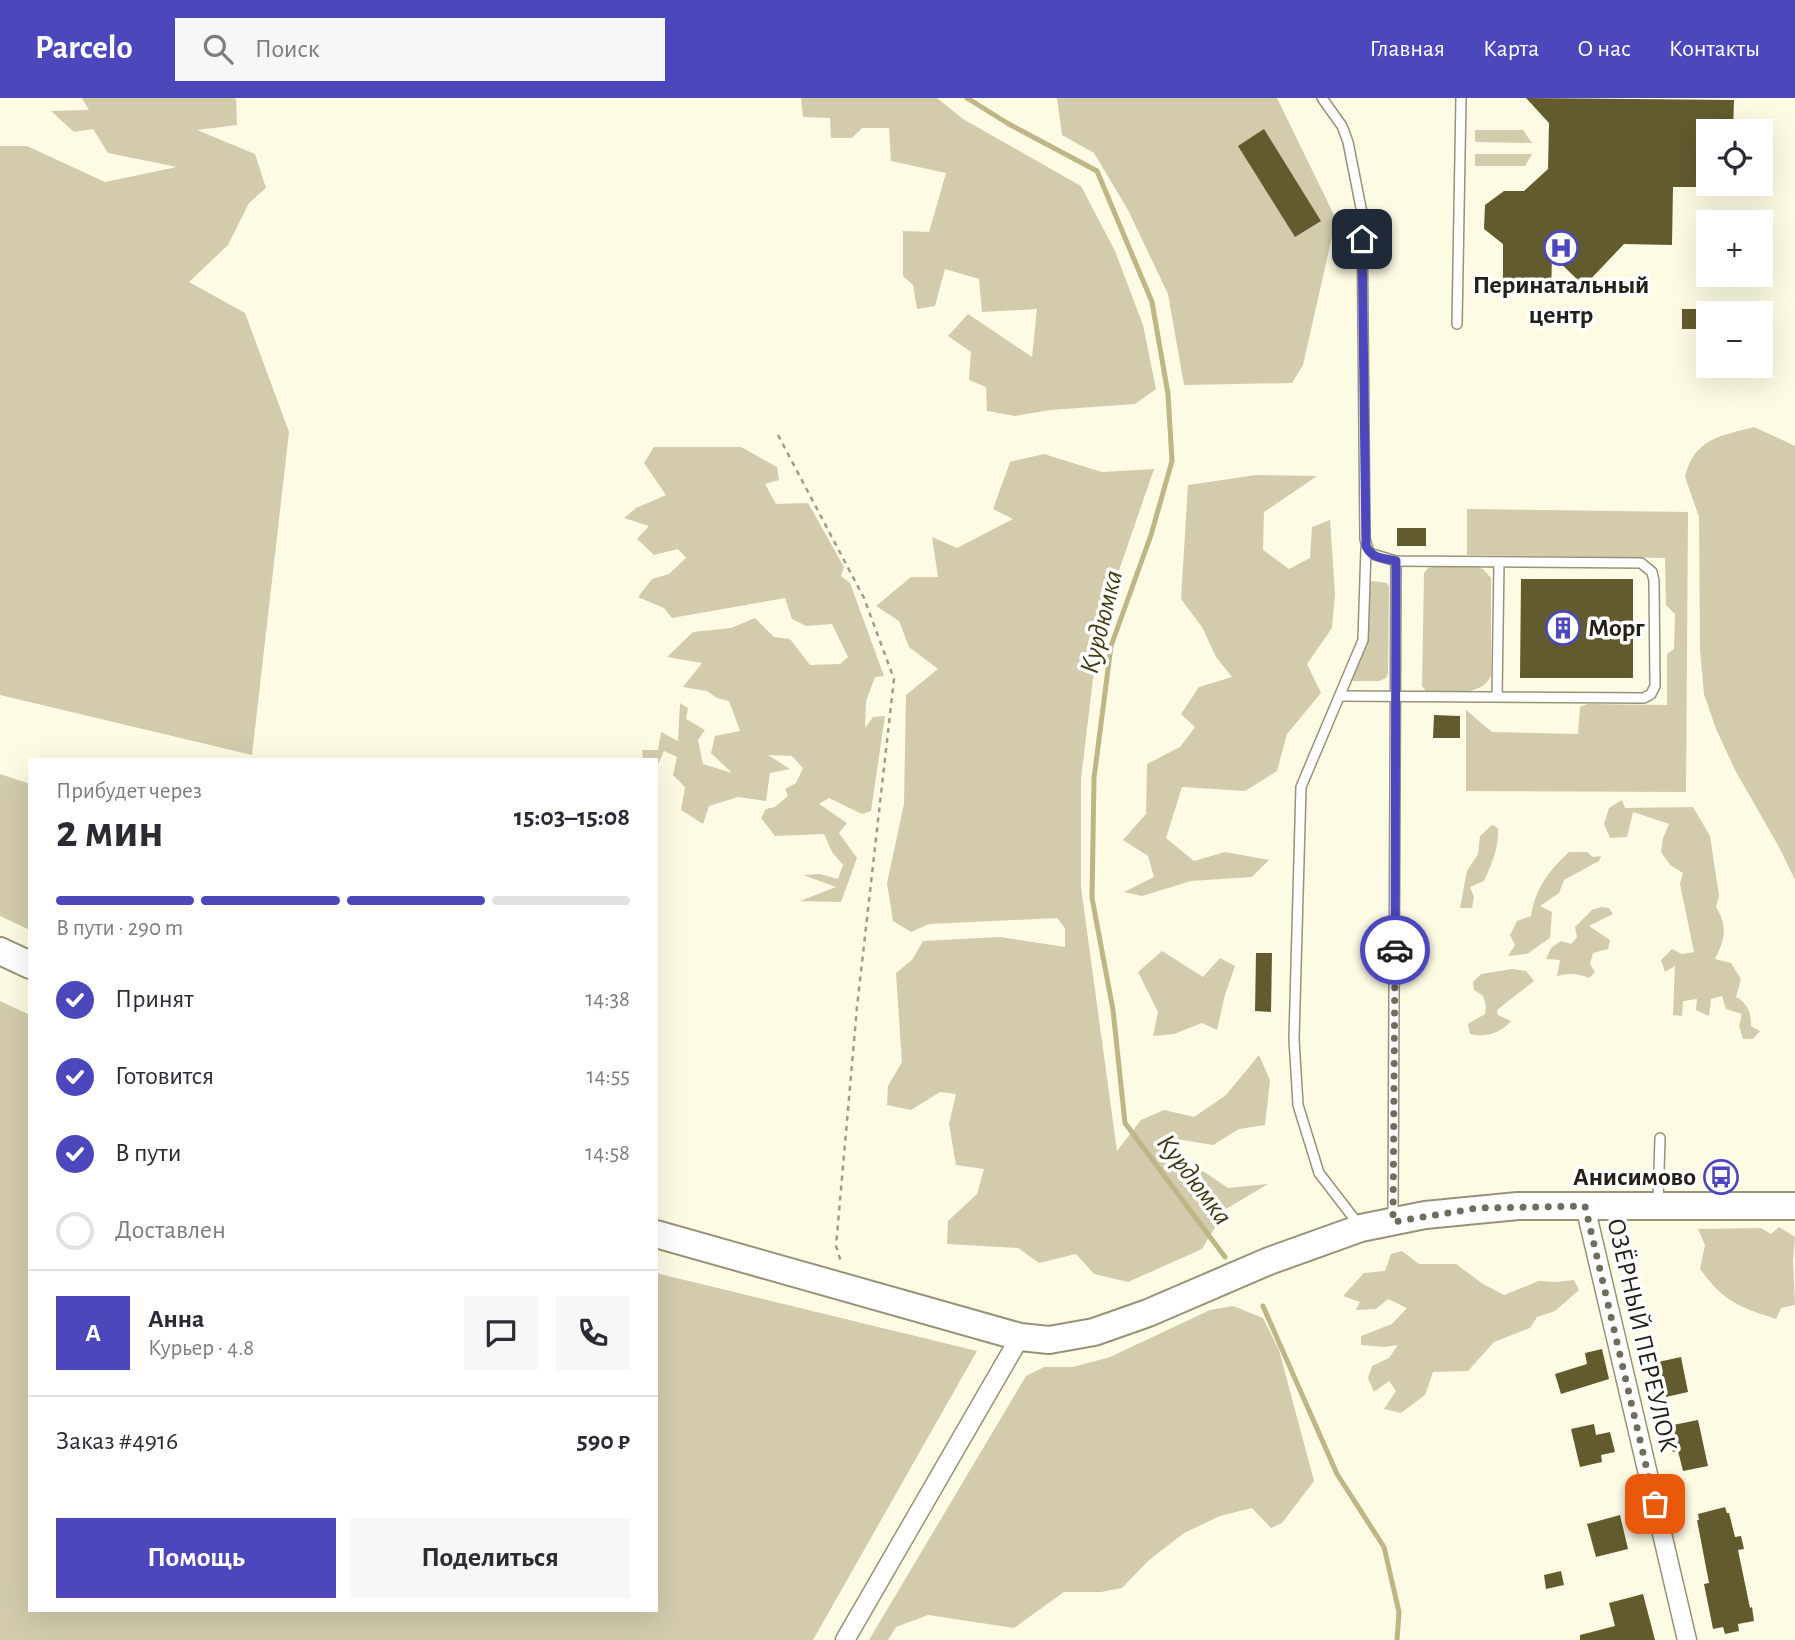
<!DOCTYPE html>
<html lang="ru">
<head>
<meta charset="utf-8">
<style>
	body { margin:0; font-family:"Alegreya Sans",sans-serif; background:#f7f7f7; color:#2b2b33; height:100vh; display:flex; flex-direction:column; font-size:26px; white-space:nowrap }
	* { box-sizing:border-box; margin:0 }
	p { font-size:23px; color:#7c7c81 }
	.icon { flex:none; width:38px; height:38px; fill:none; stroke:currentColor; stroke-width:2; stroke-linecap:round; stroke-linejoin:round }
	.map { position:relative; flex:1; overflow:hidden }
	.side { position:absolute; left:28px; top:660px; width:630px; height:854px; display:flex; flex-direction:column; background:#fff; border-radius:0px; box-shadow:0 7px 28px #0002 }
	.side>* { flex:none }
	.controls { position:absolute; left:1696px; top:21px; display:grid; gap:14px }
	.controls a { display:grid; place-items:center; width:77px; height:77px; border-radius:0px; background:#fff; box-shadow:0 7px 28px #0002; font-size:35px }
	.pin { position:absolute; display:grid; place-items:center; width:60px; height:60px; color:#fff; margin:-30px; border-radius:14px; box-shadow:0 4px 10px #0006 }
	.courier { position:absolute; display:grid; place-items:center; width:70px; height:70px; margin:-35px; border:5px solid #4d47be; border-radius:50%; background:#fff; color:#222; box-shadow:0 2px 9px #0007 }
	.overview em { font-style:normal; font-weight:600 }
	.overview div { display:flex; flex-direction:column-reverse }
	.overview { display:flex; align-items:center; justify-content:space-between; height:119px; padding:0 28px }
	h1 { font-size:46px; font-weight:600; line-height:52px }
	.bar { display:grid; grid-template-columns:repeat(4,1fr); gap:10px 7px; align-content:center; height:84px; padding:0 28px }
	.bar i { height:9px; border-radius:5px; background:#e1e1e2 }
	.bar .active { background:#4d47be }
	.bar p { grid-column:span 4 }
	.line { display:flex; align-items:center; gap:18px; padding:0 28px; border-top:2px solid #e1e1e2 }
	.line div { flex:1 }
	.round { display:grid; place-items:center; flex:none; width:74px; height:74px; border-radius:0px; background:#f7f7f7 }
	ol { padding:0 28px; list-style:none }
	li { display:flex; align-items:center; gap:21px; height:77px }
	li p { margin-inline-start:auto }
	li .icon { padding:7px; border-radius:50%; background:#4d47be; color:#fff; stroke-width:4 }
	li:last-child { color:#7c7c81 }
	li i { width:38px; height:38px; border:4px solid #e1e1e2; border-radius:50% }
	.action { display:flex; gap:14px; margin-top:auto; padding:14px 28px }
	.action a { flex:1; height:80px; border-radius:0px; background:#4d47be; color:#fff; font-size:28px; font-weight:600; line-height:80px; text-align:center }
	.action a+a { background:#f7f7f7; color:#2b2b33 }
	header { display:flex; align-items:center; gap:42px; box-sizing:border-box; height:98px; padding:0 35px; background:#4d47be; color:#fff }
	header strong { font-size:33px }
	nav { display:flex; gap:38px; margin-inline-start:auto; font-size:24px }
	.search { width:490px; height:63px; background:#f7f7f7; display:flex; align-items:center; gap:18px; box-sizing:border-box; padding:0 24px; border-radius:0px; color:#7c7c81; font-size:26px }
	.map>svg:first-child { display:block }
</style>
</head>
<body>
<header>
<strong>Parcelo</strong>
<div class="search"><svg class="icon" aria-label="search" viewBox="0 0 24 24"><circle cx="10" cy="10" r="6"/><path d="M15 15l6 6"/></svg>Поиск</div>
<nav><a>Главная</a><a>Карта</a><a>О нас</a><a>Контакты</a></nav>
</header>
<div class="map">
<svg width="1795" height="1542" viewBox="0 0 1795 1542">
	<rect width="100%" height="100%" fill="#fefbe4"/>
	<g fill="#d2ccad">
		<polygon points="82,0 233,0 236,1 237,27 197,32 255,56 266,90 249,105 228,147 189,184 245,215 289,334 252,657 0,597 0,48 27,48 105,84 177,69 108,55 93,31 74,34 51,13 89,12"/>
		<polygon points="801,0 937,0 963,21 1081,88 1115,153 1143,227 1156,291 1135,306 1050,312 1015,318 987,313 986,289 969,282 971,254 948,238 968,216 1032,259 1037,211 982,214 979,181 945,171 935,208 917,211 913,187 903,178 903,133 929,134 946,75 891,63 889,30 862,30 852,40 831,40 830,20 803,19"/>
		<polygon points="1057,0 1277,0 1336,121 1303,267 1292,285 1184,287 1168,196 1128,112 1094,55 1062,37"/>
		<polygon points="1475,32 1523,32 1532,45 1475,44"/>
		<polygon points="1475,56 1532,56 1525,68 1475,68"/>
		<path d="M 1754,329 L 1795,348 L 1795,782 L 1779,749 L 1735,672 L 1716,631 L 1704,596 L 1700,551 L 1699,419 L 1685,379 C 1694,340 1721,338 1754,329 Z"/>
		<polygon points="654,349 741,349 777,369 779,382 765,386 776,406 808,405 844,469 841,478 850,485 884,578 875,579 866,603 865,630 873,619 885,618 871,713 862,716 829,700 819,706 847,725 839,735 857,760 841,804 800,803 836,789 803,777 820,776 838,781 843,767 832,754 824,736 775,738 761,720 766,711 775,709 788,698 785,691 796,685 803,670 792,658 768,657 790,671 770,675 766,703 738,699 709,708 703,726 681,712 685,689 673,677 677,659 664,653 656,671 656,662 643,661 642,652 658,652 661,634 678,643 680,605 688,610 686,621 705,632 698,642 703,666 732,675 711,655 715,638 740,633 729,603 717,600 707,593 683,589 702,565 667,559 693,534 731,530 755,520 774,539 790,541 810,567 840,566 848,559 832,526 806,528 792,521 785,500 672,520 664,510 638,499 652,481 669,476 686,460 678,451 654,457 637,441 649,428 624,420 636,410 666,397 644,365"/>
		<polygon points="1044,356 1102,374 1154,371 1114,487 1095,564 1081,681 1081,789 1117,1053 1141,1022 1164,1012 1194,1019 1226,997 1259,957 1270,982 1265,1027 1239,1031 1213,1047 1164,1039 1170,1063 1200,1071 1228,1090 1268,1086 1226,1111 1202,1151 1128,1184 1094,1176 1076,1156 1039,1165 1018,1150 947,1146 948,1123 977,1096 984,1071 956,1067 949,1026 956,996 940,994 911,1012 887,1007 888,988 902,964 896,875 912,862 923,843 1000,839 1065,849 1065,830 1057,820 929,826 911,834 893,823 887,785 904,706 906,597 938,571 909,549 899,523 876,508 911,479 938,479 932,439 957,450 1013,421 993,411 1010,364"/>
		<polygon points="1256,377 1317,378 1264,414 1263,452 1289,471 1310,460 1312,429 1330,422 1335,496 1332,530 1307,566 1321,595 1287,636 1277,673 1245,693 1182,689 1166,740 1194,763 1225,754 1269,762 1252,779 1191,783 1142,798 1124,794 1154,779 1148,758 1123,742 1146,716 1147,666 1180,649 1195,629 1181,616 1199,589 1232,579 1216,559 1202,529 1181,501 1188,387"/>
		<polygon points="1467,411 1688,414 1686,694 1466,693 1466,612 1492,634 1578,636 1580,609 1587,606 1667,607 1667,556 1674,551 1675,516 1666,507 1665,460 1467,457"/>
		<path d="M 1433,469 L 1477,469 L 1483,471 L 1491,480 L 1491,577 C 1483,600 1447,593 1426,593 L 1422,588 L 1424,475 L 1428,470 Z"/>
		<polygon points="1372,483 1387,485 1389,489 1388,575 1386,580 1379,583 1350,583 1369,541 1369,487"/>
		<polygon points="0,676 30,686 30,832 0,818"/>
		<path d="M 1622,702 L 1625,710 L 1693,709 L 1710,738 L 1719,798 L 1716,809 C 1728,828 1725,841 1715,861 L 1731,865 L 1741,881 L 1736,899 C 1748,906 1751,914 1751,928 L 1760,933 L 1753,941 L 1743,941 L 1739,928 L 1742,916 L 1726,911 L 1722,898 L 1711,901 L 1709,918 L 1696,912 L 1697,901 L 1683,903 L 1682,918 L 1673,917 L 1675,868 L 1665,874 L 1661,862 L 1672,851 L 1682,856 L 1694,854 L 1680,786 L 1683,775 L 1670,767 L 1661,754 L 1663,740 L 1669,726 L 1633,714 L 1627,739 L 1610,740 L 1604,726 L 1609,710 Z"/>
		<path d="M 1492,727 L 1498,730 C 1499,750 1492,765 1484,783 L 1470,789 L 1474,799 L 1472,810 L 1460,810 L 1467,773 L 1478,756 L 1480,738 Z"/>
		<path d="M 1569,754 L 1587,754 L 1593,759 L 1601,758 L 1599,763 L 1564,782 L 1559,795 L 1540,808 L 1552,814 L 1550,840 L 1527,856 L 1508,858 L 1515,847 L 1510,837 L 1517,823 L 1531,818 C 1536,789 1548,774 1569,754 Z"/>
		<path d="M 1601,809 L 1609,810 L 1613,816 L 1589,828 L 1610,842 L 1608,851 L 1593,855 L 1590,866 L 1595,874 L 1589,880 C 1578,875 1568,875 1557,878 L 1560,862 L 1546,861 L 1551,850 L 1561,843 L 1571,846 L 1577,839 L 1575,829 L 1592,812 Z"/>
		<polygon points="1162,853 1203,879 1220,860 1235,868 1225,897 1217,932 1202,925 1174,936 1153,938 1158,914 1138,874"/>
		<path d="M 1512,871 L 1526,873 L 1534,883 L 1497,912 L 1498,917 L 1511,923 C 1501,935 1485,940 1470,936 L 1468,926 L 1485,916 L 1486,908 L 1483,898 L 1474,892 L 1473,884 L 1481,876 Z"/>
		<polygon points="0,903 30,917 30,1512 656,1512 656,1175 977,1253 813,1542 0,1542"/>
		<path d="M 1779,1129 L 1795,1139 L 1793,1163 L 1795,1207 L 1781,1210 L 1776,1221 C 1739,1209 1723,1203 1700,1171 L 1705,1147 L 1698,1131 L 1761,1130 L 1771,1136 Z"/>
		<polygon points="1402,1153 1419,1166 1456,1166 1483,1186 1504,1197 1539,1183 1556,1184 1574,1182 1579,1192 1555,1213 1537,1219 1530,1230 1494,1244 1468,1273 1433,1274 1425,1297 1401,1315 1384,1311 1396,1293 1389,1283 1374,1294 1368,1280 1372,1268 1389,1260 1398,1247 1385,1249 1361,1247 1361,1238 1392,1226 1407,1210 1388,1201 1376,1211 1356,1212 1360,1204 1343,1198 1364,1175 1385,1173 1391,1156"/>
		<polygon points="1233,1208 1263,1220 1279,1252 1314,1383 1282,1425 1271,1430 1252,1410 1220,1418 1184,1435 1148,1463 1122,1490 1101,1494 1064,1494 1014,1530 928,1517 896,1529 888,1542 869,1542 1026,1278 1044,1269 1073,1269 1110,1259 1210,1212"/>
	</g>
	<g fill="none" stroke-linecap="round" stroke-linejoin="round">
		<g stroke="#beb686" stroke-width="5">
			<polyline points="967,0 1007,25 1097,73 1152,204 1168,296 1172,363 1151,437 1111,548 1094,680 1092,800 1113,912 1125,1025 1225,1159"/>
			<polyline points="1263,1208 1337,1376 1384,1449 1399,1514 1397,1542"/>
		</g>
	</g>
	<g fill="#625b2e">
		<polygon points="1526,0 1734,2 1733,33 1708,33 1708,89 1673,89 1672,147 1624,146 1584,188 1552,157 1551,197 1503,197 1503,146 1484,131 1485,107 1504,93 1524,93 1548,71 1549,25"/>
		<polygon points="1264,31 1321,123 1295,139 1238,48"/>
		<rect x="1682" y="211" width="21" height="20"/>
		<rect x="1397" y="430" width="29" height="18"/>
		<polygon points="1521,481 1633,481 1633,580 1520,580"/>
		<polygon points="1434,617 1460,618 1460,640 1433,640"/>
		<polygon points="1256,855 1272,855 1271,914 1255,913"/>
		<polygon points="1602,1251 1609,1281 1561,1296 1555,1276 1587,1266 1585,1255"/>
		<polygon points="1681,1259 1688,1294 1666,1299 1658,1264"/>
		<polygon points="1698,1322 1708,1368 1683,1373 1678,1353 1673,1354 1669,1339 1675,1337 1673,1327"/>
		<polygon points="1594,1326 1596,1337 1610,1334 1615,1354 1601,1357 1602,1364 1580,1369 1571,1331"/>
		<polygon points="1725,1409 1727,1415 1729,1415 1735,1439 1741,1438 1744,1451 1738,1452 1750,1510 1752,1509 1754,1523 1738,1526 1739,1533 1725,1536 1723,1529 1713,1531 1704,1486 1709,1485 1697,1422 1699,1422 1698,1416"/>
		<polygon points="1620,1417 1628,1451 1596,1459 1587,1426"/>
		<polygon points="1561,1473 1564,1487 1546,1491 1544,1477"/>
		<polygon points="1643,1496 1655,1542 1580,1542 1580,1537 1615,1528 1609,1505"/>
	</g>
	<g fill="none" stroke-linecap="round" stroke-linejoin="round">
		<g stroke="#979379" stroke-width="12">
			<g id="service">
				<polyline points="1322,0 1342,28 1348,44 1362,115 1365,441 1369,455 1396,463 1641,465 1652,474 1654,483 1655,588 1651,596 1644,600 1340,598"/>
				<polyline points="1457,226 1461,0"/>
				<polyline points="1497,598 1499,464"/>
				<polyline points="1658,1105 1660,1040"/>
				<polyline points="1393,1119 1396,463"/>
				<polyline points="1359,1127 1319,1075 1298,1007 1294,941 1301,689 1363,542 1366,450"/>
			</g>
		</g>
		<g stroke="#979379" stroke-width="21">
			<g id="minor">
				<polyline points="1585,1108 1687,1542"/>
				<polyline points="845,1542 1020,1239"/>
			</g>
		</g>
		<g stroke="#979379" stroke-width="30">
			<g id="secondary">
				<polyline points="0,853 30,867"/>
				<polyline points="656,1136 1020,1239 1049,1242 1094,1234 1148,1215 1269,1163 1361,1130 1425,1117 1518,1108 1795,1108"/>
			</g>
		</g>
		<polyline stroke="#9f9c8b" stroke-width="2.5" stroke-dasharray="5 5" stroke-linecap="butt" points="778,337 864,500 894,581 857,909 836,1148 841,1164"/>
		<use href="#service" stroke="#fff" stroke-width="9"/>
		<use href="#minor" stroke="#fff" stroke-width="18"/>
		<use href="#secondary" stroke="#fff" stroke-width="26"/>
	</g>
	<g fill="none" stroke-linecap="round" stroke-linejoin="round">
		<polyline stroke="#706d5f" stroke-width="7" stroke-dasharray="0 12.6" points="1395,852 1393,1124 1478,1110 1585,1108 1655,1406"/>
		<path stroke="#4d47be" stroke-width="9" d="M 1362,141 L 1366,448 C 1372,461 1383,460 1396,463 L 1395,852"/>
	</g>
	<defs>
		<g id="hospital-ring" transform="scale(1.75)"><circle r="9.5" fill="#fff" stroke="#4d47be" stroke-width="1.5"/><path d="M-5-5h3v3.5h4V-5h3V5h-3V1.5h-4V5h-3Z" fill="#4d47be"/></g>
		<g id="building-ring" transform="scale(1.75)"><circle r="9.5" fill="#fff" stroke="#4d47be" stroke-width="1.5"/><path d="M-4-6H4V6H1V3H-1V6H-4ZM-2.5-4.3h1.7v1.8h-1.7ZM.8-4.3h1.7v1.8H.8ZM-2.5-1h1.7V.8h-1.7ZM.8-1h1.7V.8H.8Z" fill="#4d47be"/></g>
		<g id="bus-ring" transform="scale(1.75)"><circle r="9.5" fill="#fff" stroke="#4d47be" stroke-width="1.5"/><path d="M-5-6H5V4H4V6H2V4H-2V6H-4V4H-5ZM-3.5-4V0h7V-4ZM-3.5 1.2v1.5H-2V1.2ZM2 1.2v1.5H3.5V1.2Z" fill="#4d47be"/></g>
	</defs>
	<g fill-rule="evenodd">
		<use href="#hospital-ring" x="1561" y="150"/>
		<use href="#building-ring" x="1563" y="530"/>
		<use href="#bus-ring" x="1721" y="1079"/>
	</g>
	<g text-anchor="middle" dominant-baseline="central" stroke-width="7" stroke-linejoin="round" paint-order="stroke">
		<g font-size="26" font-weight="bold" fill="#232117" stroke="#fff">
			<text x="1561" y="187">Перинатальный<tspan x="1561" dy="30">центр</tspan></text>
			<text x="1588" y="530" text-anchor="start">Морг</text>
			<text x="1696" y="1079" text-anchor="end">Анисимово</text>
		</g>
		<g font-size="26" fill="#232117" stroke="#fff">
			<text transform="translate(1642 1237) rotate(77)">ОЗЁРНЫЙ ПЕРЕУЛОК</text>
		</g>
		<g font-size="28" font-style="italic" fill="#403a13" stroke="#fff">
			<text transform="translate(1102 524) rotate(-76)">Курдюмка</text>
			<text transform="translate(1194 1082) rotate(53)">Курдюмка</text>
		</g>
	</g>
</svg>
<div class="controls">
<a><svg class="icon" aria-label="locate" viewBox="0 0 24 24"><circle cx="12" cy="12" r="6"/><path d="M12 2v4M12 18v4M2 12h4M18 12h4"/></svg></a>
<a>+</a>
<a>−</a>
</div>
<div class="pin" style="left:1655px;top:1406px;background:#ea580c"><svg class="icon" aria-label="bag" viewBox="0 0 24 24"><path d="M5 8h14l-1 12H6zM9 8a3 3 0 0 1 6 0"/></svg></div>
<div class="pin" style="left:1362px;top:141px;background:#1f2937"><svg class="icon" aria-label="home" viewBox="0 0 24 24"><path d="M3 11l9-7 9 7M6 9v11h12V9"/></svg></div>
<div class="courier" style="left:1395px;top:852px"><svg class="icon" aria-label="car" viewBox="0 0 24 24"><path d="M5 17H2v-5l4-1 3-4h7l3 4 3 1v5h-3M9 17h6M6 11h13"/><circle cx="7" cy="17" r="2"/><circle cx="17" cy="17" r="2"/></svg></div>
<section class="side">
<div class="overview"><div><h1>2 мин</h1><p>Прибудет через</p></div><em>15:03–15:08</em></div>
<div class="bar"><i class="active"></i><i class="active"></i><i class="active"></i><i></i><p>В пути · 290 m</p></div>
<ol>
<li><svg class="icon" aria-label="check" viewBox="0 0 24 24"><path d="M5 12l5 5 9-10"/></svg>Принят<p>14:38</p></li>
<li><svg class="icon" aria-label="check" viewBox="0 0 24 24"><path d="M5 12l5 5 9-10"/></svg>Готовится<p>14:55</p></li>
<li><svg class="icon" aria-label="check" viewBox="0 0 24 24"><path d="M5 12l5 5 9-10"/></svg>В пути<p>14:58</p></li>
<li><i></i>Доставлен</li>
</ol>
<div class="line" style="height:126px"><b class="round" style="background:#4d47be;color:#fff">А</b><div><b>Анна</b><p>Курьер · 4.8</p></div><a class="round"><svg class="icon" aria-label="chat" viewBox="0 0 24 24"><path d="M4 5h16v11H9l-5 4z"/></svg></a><a class="round"><svg class="icon" aria-label="phone" viewBox="0 0 24 24"><path d="M5 4h4l2 5-3 2q2 4 5 5l2-3 5 2v4C11 20 4 13 5 4z"/></svg></a></div>
<div class="line" style="height:91px"><div>Заказ #4916</div><b>590 ₽</b></div>
<div class="action"><a>Помощь</a><a>Поделиться</a></div>
</section>
</div>
</body>
</html>
